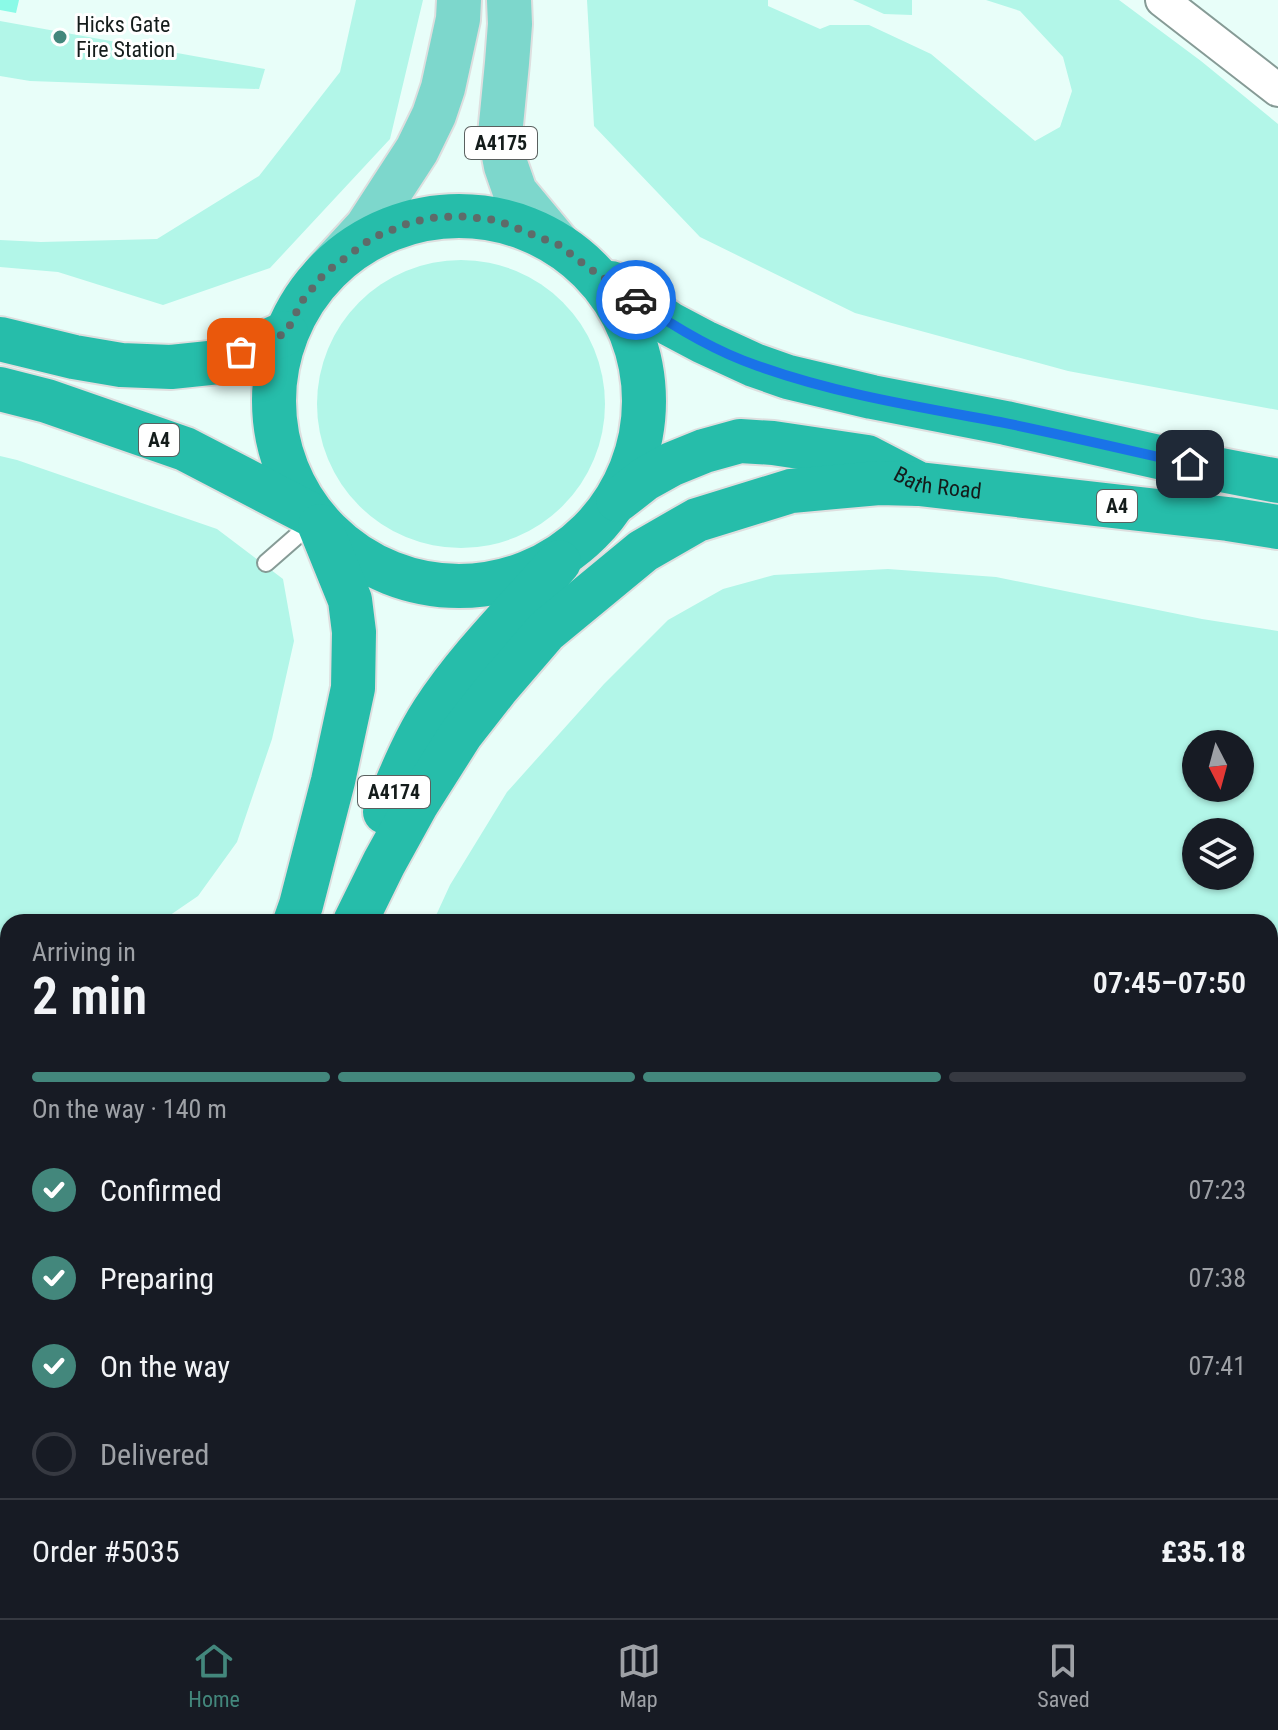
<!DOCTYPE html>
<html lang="en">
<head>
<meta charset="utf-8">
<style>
	body { margin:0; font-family:"Roboto Condensed",sans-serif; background:#242831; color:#f1f3f6; height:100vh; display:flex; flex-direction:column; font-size:30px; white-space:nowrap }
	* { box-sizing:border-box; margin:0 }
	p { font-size:26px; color:#9ea1a6 }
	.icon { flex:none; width:44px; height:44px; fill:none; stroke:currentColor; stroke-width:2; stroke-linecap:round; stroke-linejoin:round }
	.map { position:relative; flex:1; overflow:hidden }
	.panel { position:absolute; left:0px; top:914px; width:1278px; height:704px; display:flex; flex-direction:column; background:#171b24; border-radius:24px 24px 0 0; box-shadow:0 2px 6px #0004 }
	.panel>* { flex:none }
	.needle { width:52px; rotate:174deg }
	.controls { position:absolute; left:1182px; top:730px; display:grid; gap:16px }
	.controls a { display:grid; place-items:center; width:72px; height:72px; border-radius:50%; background:#171b24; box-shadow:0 2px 6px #0004; font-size:40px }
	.pin { position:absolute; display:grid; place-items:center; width:68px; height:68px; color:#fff; margin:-34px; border-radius:16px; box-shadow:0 4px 12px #0006 }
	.courier { position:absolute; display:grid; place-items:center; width:80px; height:80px; margin:-40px; border:6px solid #1a73e8; border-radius:50%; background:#fff; color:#222; box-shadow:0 2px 10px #0007 }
	.summary em { font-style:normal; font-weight:600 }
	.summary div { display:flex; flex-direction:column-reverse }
	.summary { display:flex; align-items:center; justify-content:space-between; height:136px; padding:0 32px }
	h1 { font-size:52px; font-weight:600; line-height:60px }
	.bar { display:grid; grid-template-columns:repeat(4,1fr); gap:12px 8px; align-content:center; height:96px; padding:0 32px }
	.bar i { height:10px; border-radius:6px; background:#363941 }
	.bar .current { background:#43877c }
	.bar p { grid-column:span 4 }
	.line { display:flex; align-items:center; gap:20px; padding:0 32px; border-top:2px solid #363941 }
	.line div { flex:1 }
	ol { padding:0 32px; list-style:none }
	li { display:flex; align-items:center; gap:24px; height:88px }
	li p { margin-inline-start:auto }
	li .icon { padding:8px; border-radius:50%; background:#43877c; color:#fff; stroke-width:4 }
	li:last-child { color:#9ea1a6 }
	li i { width:44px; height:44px; border:4px solid #363941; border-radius:50% }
	.dock { display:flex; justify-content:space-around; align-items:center; height:112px; border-top:2px solid #363941; background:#171b24; font-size:22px; color:#9ea1a6 }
	.dock a { display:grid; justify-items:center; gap:4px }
	.dock .current { color:#43877c }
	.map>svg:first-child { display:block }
</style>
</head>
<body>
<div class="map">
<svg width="1278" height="1618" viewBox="0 0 1278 1618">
	<rect width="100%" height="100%" fill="#e8fef9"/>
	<g fill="#b2f6e8" fill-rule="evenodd">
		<polygon points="356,0 423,0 390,139 270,268 163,305 58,272 0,267 0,240 41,242 157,239 259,176 340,72"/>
		<polygon points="587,0 768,0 768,6 820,29 830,25 869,25 931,54 1035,141 1060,127 1072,91 1063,57 1020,11 986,0 1119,0 1201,61 1278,124 1278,410 1068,371 855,313 700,237 594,126"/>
		<polygon points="853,0 912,0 912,15 884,14"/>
		<polygon points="0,21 265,69 259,89 30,81 0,76"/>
		<circle cx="461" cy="404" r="144"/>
		<polygon points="0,456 17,460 217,529 283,579 294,641 272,739 237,842 198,896 160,922 8,922 8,1437 0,1441"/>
		<path d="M 888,569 L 996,577 L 1202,619 L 1278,631 L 1278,1618 L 518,1618 L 506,1610 L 1270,1610 L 1270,922 L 433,922 L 450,885 L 507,792 L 604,684 L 668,620 L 723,589 L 774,575 ZM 1196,744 L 1240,744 L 1240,788 L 1196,788 ZM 1196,832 L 1240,832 L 1240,876 L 1196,876 Z"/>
	</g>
	<polygon fill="#8afae7" points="0,0 19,0 16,13 0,10"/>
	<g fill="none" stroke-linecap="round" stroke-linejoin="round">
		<g stroke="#869b96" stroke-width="20">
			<polyline id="lane" points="266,563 314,521"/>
		</g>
		<g stroke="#869b96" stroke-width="36">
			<polyline id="street" points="1162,0 1278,90"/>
		</g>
		<g stroke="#dedfdf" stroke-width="48">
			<g id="primary">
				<polyline points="509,0 510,24 507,63 500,135 506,166 515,192 559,245"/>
				<polyline points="325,273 367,227 417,150 434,115 443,88 458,19 459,0"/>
			</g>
		</g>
		<g stroke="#dedfdf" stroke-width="48">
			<g id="highway">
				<circle cx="459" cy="401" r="185"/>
				<polyline points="611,283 670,324 704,342 754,365 788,377 872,397 1006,423 1190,464 1278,481"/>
				<polyline points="0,339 74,357 121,365 171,367 219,362 286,333"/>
				<polyline points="0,389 47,401 185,449 310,514"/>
				<path id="s1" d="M 618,500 L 645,479 L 672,464 L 704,451 L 740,441 L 773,443 L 867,457 L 919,484 L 1228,519 L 1278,527"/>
				<path d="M 385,812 C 399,779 413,743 433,712 C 468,658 516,611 559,562"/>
				<polyline points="295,922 301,905 333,781 353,688 354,632 350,600 320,526"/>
				<polyline points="355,922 384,863 416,805 461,734 497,688 546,631 643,551 697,520 791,491 879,483 919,484"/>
				<polyline points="33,1618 36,1610"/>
				<polyline points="88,1618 91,1610"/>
			</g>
		</g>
		<use href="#lane" stroke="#fff" stroke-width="16"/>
		<use href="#street" stroke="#fff" stroke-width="32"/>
		<use href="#primary" stroke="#7dd7cc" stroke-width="44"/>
		<use href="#highway" stroke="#26bdaa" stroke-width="44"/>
		<g stroke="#3d4846" stroke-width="9">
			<g id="rail">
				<polyline points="0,1530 8,1536"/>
				<polyline points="92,1610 102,1618"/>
				<polyline points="111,1610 122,1618"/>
			</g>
		</g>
		<use href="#rail" stroke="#fff" stroke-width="6" stroke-dasharray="18" stroke-linecap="butt"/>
	</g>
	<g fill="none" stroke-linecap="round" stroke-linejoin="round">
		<polyline stroke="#5e6b69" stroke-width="8" stroke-dasharray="0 14.4" points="241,352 286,333 302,301 325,273 372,238 409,223 431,218 459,216 496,220 559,245 589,268 636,300"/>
		<path stroke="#1a73e8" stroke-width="10" d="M 636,300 C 674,327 714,351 758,366 C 836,394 919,407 1000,422 C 1064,435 1127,450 1190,464"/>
	</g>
	<circle fill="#43877c" stroke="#fff" stroke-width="3" cx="60" cy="37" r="8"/>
	<g text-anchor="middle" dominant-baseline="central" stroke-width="6" stroke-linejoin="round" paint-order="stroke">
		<g fill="#fff" stroke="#5a605f" stroke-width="2">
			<rect x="465" y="127" width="72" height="32" rx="6"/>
			<rect x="139" y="424" width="40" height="32" rx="6"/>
			<rect x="1097" y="490" width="40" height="32" rx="6"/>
			<rect x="358" y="776" width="72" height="32" rx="6"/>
		</g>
		<g font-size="20" font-weight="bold" fill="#141c1b">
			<text x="501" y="143">A4175</text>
			<text x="159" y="440">A4</text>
			<text x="1117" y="506">A4</text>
			<text x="394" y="792">A4174</text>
		</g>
		<g font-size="22" fill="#141c1b" stroke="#fff" text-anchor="start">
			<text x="76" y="24">Hicks Gate<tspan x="76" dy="25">Fire Station</tspan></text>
		</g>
		<g font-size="22" fill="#141c1b" stroke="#fff">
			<text stroke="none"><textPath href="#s1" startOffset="342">Bath Road</textPath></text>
		</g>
	</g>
</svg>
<div class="controls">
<a><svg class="needle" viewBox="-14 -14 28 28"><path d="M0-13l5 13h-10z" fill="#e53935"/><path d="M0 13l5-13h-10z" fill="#9ea1a6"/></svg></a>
<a><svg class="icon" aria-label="layers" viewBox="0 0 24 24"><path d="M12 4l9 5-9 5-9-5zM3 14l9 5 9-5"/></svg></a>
</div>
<div class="pin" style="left:241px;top:352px;background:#ea580c"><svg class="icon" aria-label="bag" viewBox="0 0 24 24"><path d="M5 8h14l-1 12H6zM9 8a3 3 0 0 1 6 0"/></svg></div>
<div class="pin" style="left:1190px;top:464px;background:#1f2937"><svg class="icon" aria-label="home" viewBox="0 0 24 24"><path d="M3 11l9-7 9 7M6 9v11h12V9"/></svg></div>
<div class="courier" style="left:636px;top:300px"><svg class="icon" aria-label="car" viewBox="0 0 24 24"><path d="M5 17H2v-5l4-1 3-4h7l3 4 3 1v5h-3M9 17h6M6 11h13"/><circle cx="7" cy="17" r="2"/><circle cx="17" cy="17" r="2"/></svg></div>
<section class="panel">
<div class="summary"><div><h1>2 min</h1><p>Arriving in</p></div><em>07:45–07:50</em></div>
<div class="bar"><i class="current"></i><i class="current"></i><i class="current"></i><i></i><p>On the way · 140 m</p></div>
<ol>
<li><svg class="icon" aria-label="check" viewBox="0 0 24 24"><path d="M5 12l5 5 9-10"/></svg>Confirmed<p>07:23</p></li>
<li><svg class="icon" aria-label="check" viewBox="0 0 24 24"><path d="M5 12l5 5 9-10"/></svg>Preparing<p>07:38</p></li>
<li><svg class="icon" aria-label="check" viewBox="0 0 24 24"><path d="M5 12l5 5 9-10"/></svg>On the way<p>07:41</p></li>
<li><i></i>Delivered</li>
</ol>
<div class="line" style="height:104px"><div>Order #5035</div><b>£35.18</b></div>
</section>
</div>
<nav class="dock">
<a class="current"><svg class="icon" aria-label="home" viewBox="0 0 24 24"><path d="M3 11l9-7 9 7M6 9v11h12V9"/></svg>Home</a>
<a><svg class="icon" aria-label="map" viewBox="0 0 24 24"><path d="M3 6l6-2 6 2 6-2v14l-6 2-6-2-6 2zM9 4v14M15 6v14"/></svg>Map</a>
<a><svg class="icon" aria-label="saved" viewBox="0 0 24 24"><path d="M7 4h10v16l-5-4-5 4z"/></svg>Saved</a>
</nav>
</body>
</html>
